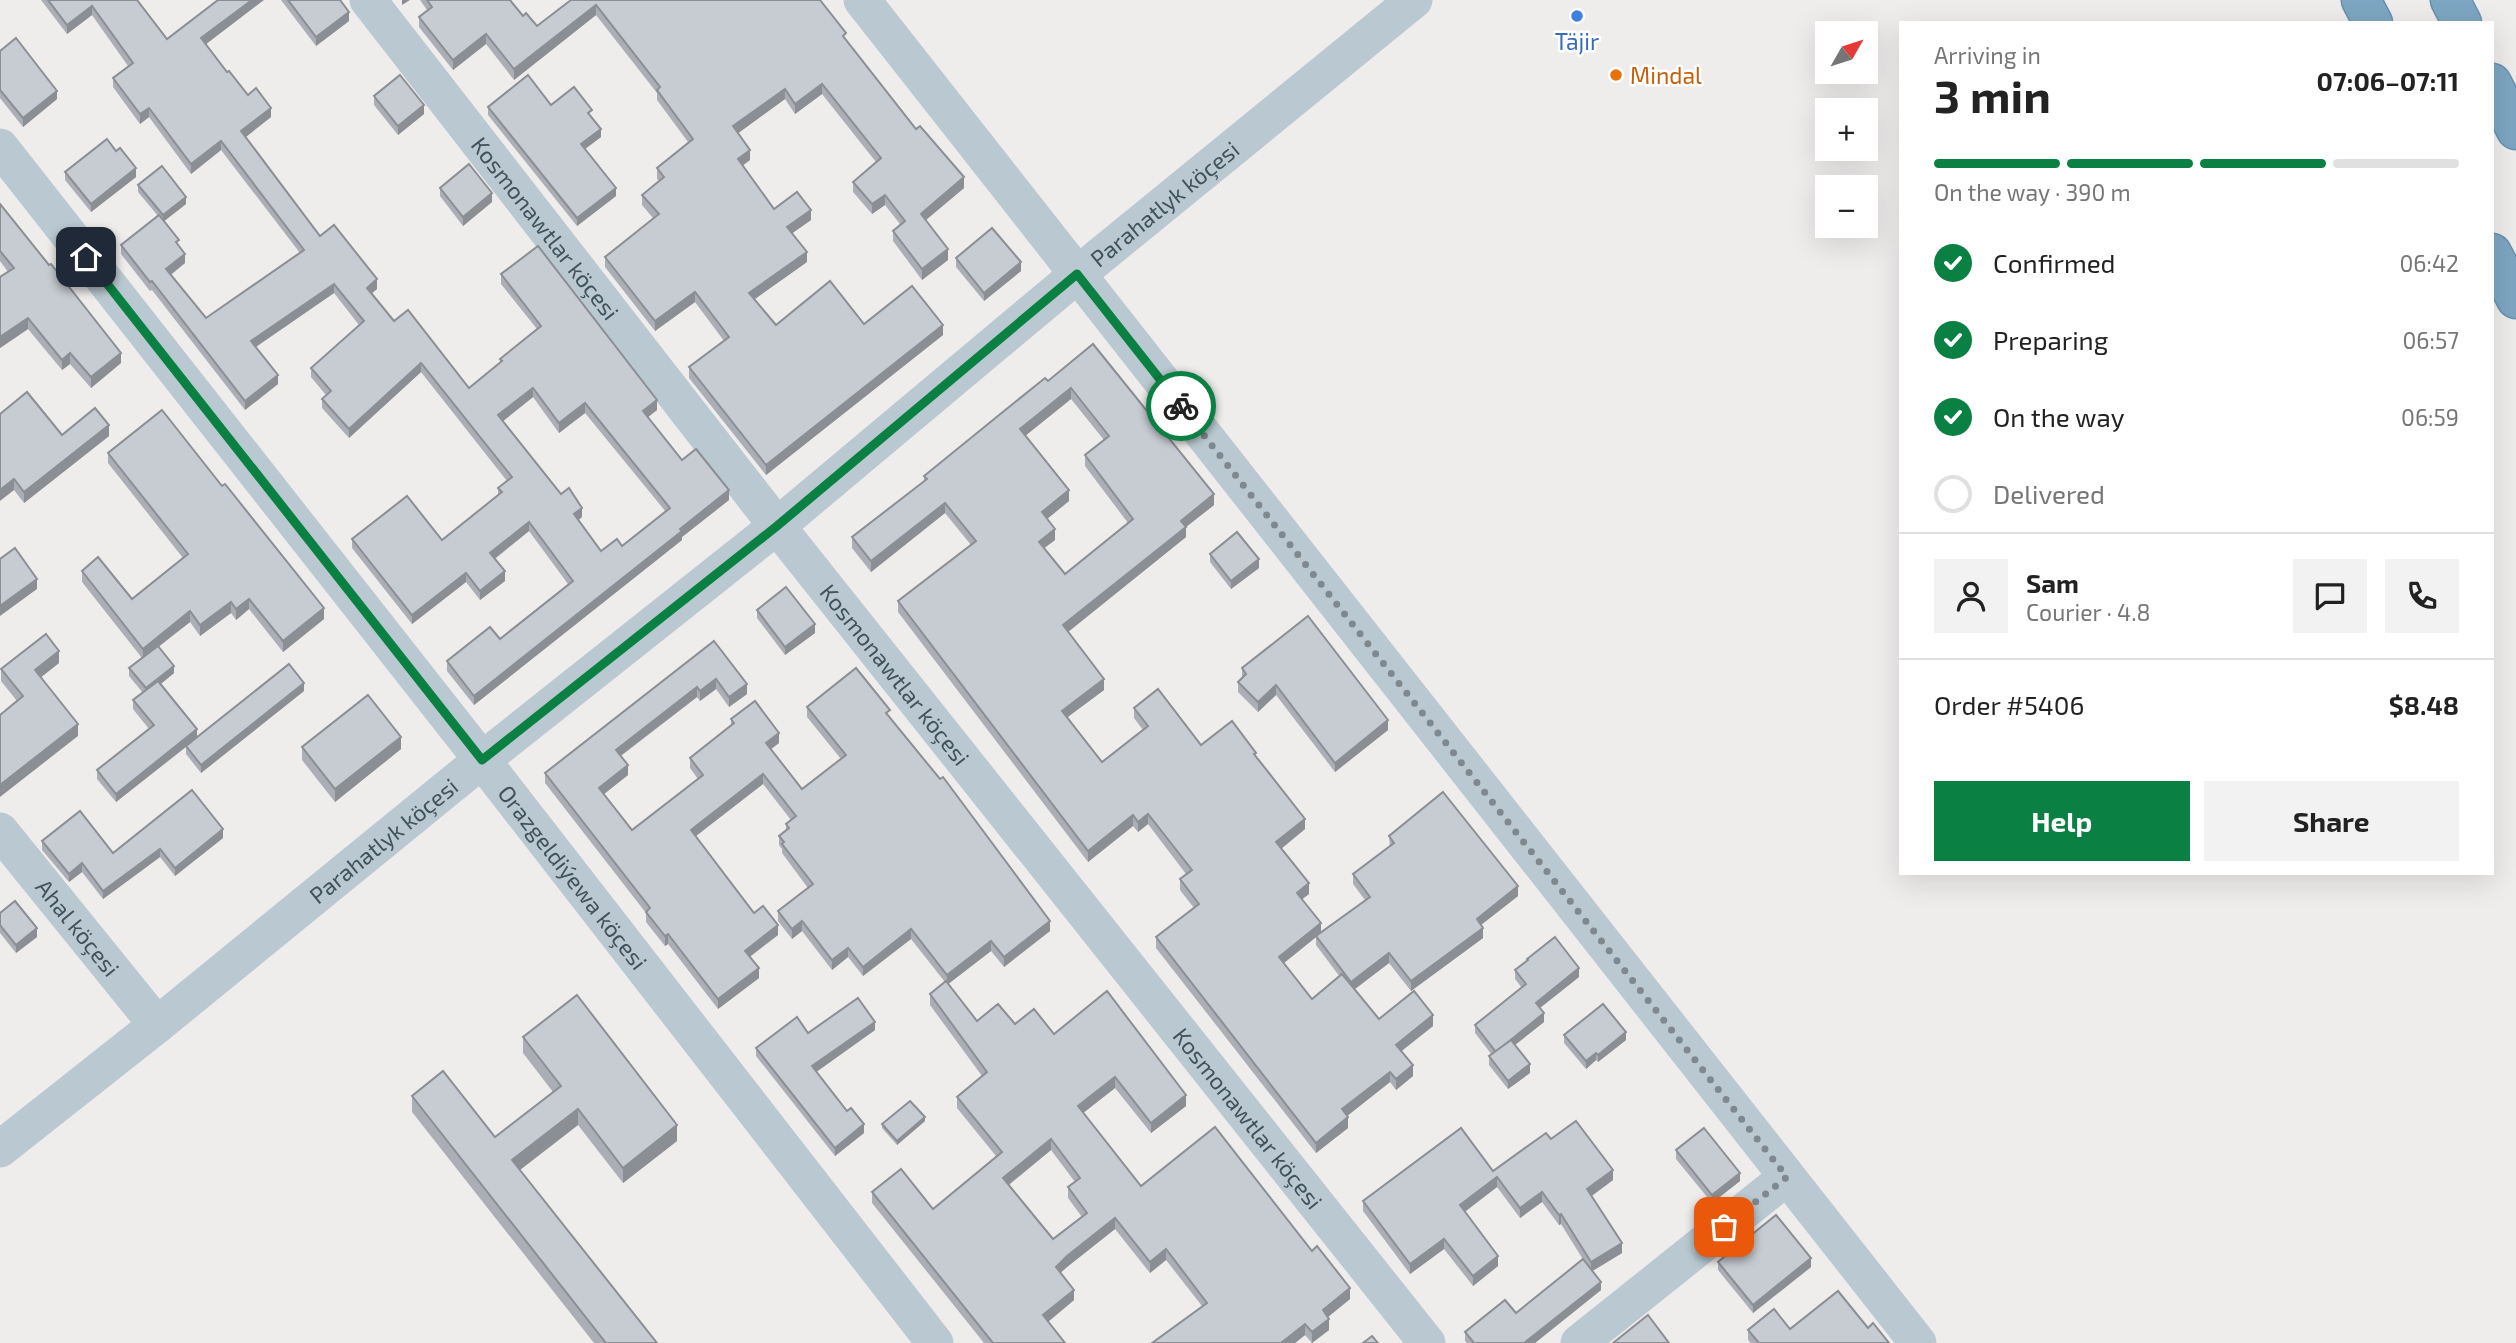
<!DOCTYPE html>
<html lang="en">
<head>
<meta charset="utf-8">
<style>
	body { margin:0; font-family:"Exo 2",sans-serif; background:#f2f2f2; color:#222; height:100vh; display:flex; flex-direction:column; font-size:26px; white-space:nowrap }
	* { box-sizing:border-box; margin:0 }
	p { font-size:23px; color:#767676 }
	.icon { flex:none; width:38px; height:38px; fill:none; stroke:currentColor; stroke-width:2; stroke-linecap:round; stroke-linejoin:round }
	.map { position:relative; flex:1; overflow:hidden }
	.side { position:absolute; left:1899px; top:21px; width:595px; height:854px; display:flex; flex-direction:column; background:#fff; border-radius:0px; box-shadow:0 7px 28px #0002 }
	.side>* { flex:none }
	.needle { width:46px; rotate:51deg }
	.tools { position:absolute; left:1815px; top:21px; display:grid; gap:14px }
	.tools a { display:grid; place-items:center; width:63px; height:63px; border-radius:0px; background:#fff; box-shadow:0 7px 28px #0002; font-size:35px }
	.pin { position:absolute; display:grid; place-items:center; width:60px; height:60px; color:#fff; margin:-30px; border-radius:14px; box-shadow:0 4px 10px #0006 }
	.courier { position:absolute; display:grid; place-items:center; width:70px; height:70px; margin:-35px; border:5px solid #0b8043; border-radius:50%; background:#fff; color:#222; box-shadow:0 2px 9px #0007 }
	.summary em { font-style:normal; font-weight:700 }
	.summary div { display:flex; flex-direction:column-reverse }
	.summary { display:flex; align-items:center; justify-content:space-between; height:119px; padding:0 35px }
	h1 { font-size:46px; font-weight:700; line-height:52px }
	.bar { display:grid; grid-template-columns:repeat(4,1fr); gap:10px 7px; align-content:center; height:84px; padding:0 35px }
	.bar i { height:9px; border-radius:5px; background:#e0e0e0 }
	.bar .current { background:#0b8043 }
	.bar p { grid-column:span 4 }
	.line { display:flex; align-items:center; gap:18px; padding:0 35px; border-top:2px solid #e0e0e0 }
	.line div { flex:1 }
	.round { display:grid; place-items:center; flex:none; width:74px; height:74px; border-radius:0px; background:#f2f2f2 }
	ol { padding:0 35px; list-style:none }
	li { display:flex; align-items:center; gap:21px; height:77px }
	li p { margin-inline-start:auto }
	li .icon { padding:7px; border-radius:50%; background:#0b8043; color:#fff; stroke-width:4 }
	li:last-child { color:#767676 }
	li i { width:38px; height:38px; border:4px solid #e0e0e0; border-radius:50% }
	.cta { display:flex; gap:14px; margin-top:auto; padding:14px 35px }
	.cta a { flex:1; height:80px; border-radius:0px; background:#0b8043; color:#fff; font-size:28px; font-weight:700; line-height:80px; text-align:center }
	.cta a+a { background:#f2f2f2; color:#222 }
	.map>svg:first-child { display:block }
</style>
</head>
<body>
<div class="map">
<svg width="2516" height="1343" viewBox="0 0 2516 1343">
	<rect width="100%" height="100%" fill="#efecec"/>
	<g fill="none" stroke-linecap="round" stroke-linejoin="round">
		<g stroke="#6891ae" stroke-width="41">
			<g id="highway">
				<polyline points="2361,0 2373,23"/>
				<polyline points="2450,0 2462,23"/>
				<polyline points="2492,83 2516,130"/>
				<polyline points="2492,253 2516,299"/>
			</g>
		</g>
		<g stroke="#bac9d1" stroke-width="37">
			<path id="s1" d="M 368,0 L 777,526 L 1427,1343"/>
			<polyline points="862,0 1918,1343"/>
			<path id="s2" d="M 0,147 L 482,760 L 935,1343"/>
			<path id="s3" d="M 0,831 L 157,1025"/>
			<path id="s4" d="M 0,1149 L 157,1025 L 482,760 L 777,526 L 1078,274 L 1414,0"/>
			<polyline points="1579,1343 1787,1177"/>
		</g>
		<use href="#highway" stroke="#7da6c2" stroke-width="38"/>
	</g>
	<g fill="#abafb5" fill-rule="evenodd">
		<path d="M 41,0 L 137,0 L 167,39 L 206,44 L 227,72 L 248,95 L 271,117 L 245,137 L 320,236 L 377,289 L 372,293 L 394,321 L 469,388 L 500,363 L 500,359 L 537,329 L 501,284 L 501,274 L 657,410 L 648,417 L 682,460 L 729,500 L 682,537 L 682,540 L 474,705 L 447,671 L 447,661 L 500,639 L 568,584 L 529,531 L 495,559 L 505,581 L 480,600 L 466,582 L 412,624 L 352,548 L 352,539 L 442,540 L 498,495 L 498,488 L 507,481 L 421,372 L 349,438 L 322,408 L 322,399 L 326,395 L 311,377 L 311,368 L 359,325 L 334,293 L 256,347 L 278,384 L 245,410 L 152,290 L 150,291 L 121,254 L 121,245 L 158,216 L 138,192 L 138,185 L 186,204 L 164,221 L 179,246 L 185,263 L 171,275 L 206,318 L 300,253 L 221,150 L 191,174 L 149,117 L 140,124 L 113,87 L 113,78 L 128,66 L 92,15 L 67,34 ZM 533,397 L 559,433 L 585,413 L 666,512 L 622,546 L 601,551 L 578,520 L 582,517 L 561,494 L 503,421 Z"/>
		<polygon points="281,0 340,0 349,21 316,46"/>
		<polygon points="420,0 510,0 523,16 537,26 571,0 846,40 916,129 964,188 926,220 948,260 922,280 893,241 893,231 900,224 885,205 872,214 853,192 853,182 876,162 822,94 795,114 785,99 738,133 750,160 743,165 774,209 811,220 792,233 807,262 755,299 776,325 864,324 943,335 766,475 689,378 689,367 724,341 695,302 655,331 605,267 605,257 653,218 642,205 642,195 659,181 657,179 657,168 688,142 657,100 657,93 596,15 514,80 486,44 453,70 419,27 419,17 427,10"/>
		<polygon points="0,51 57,99 23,127 0,98"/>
		<polygon points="374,96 424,114 398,135 374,105"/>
		<polygon points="551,105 592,117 601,137 585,149 616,196 577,226 488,115 488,107"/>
		<polygon points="65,172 136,177 91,212 65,180"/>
		<polygon points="440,188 492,202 463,226 440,196"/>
		<polygon points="0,204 121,363 91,388 70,364 62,370 28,329 0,348 0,277 8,272 0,261"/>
		<polygon points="956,258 1021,271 984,301 956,267"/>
		<path d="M 1093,344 L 1214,505 L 1186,527 L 1186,537 L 1068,632 L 1104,690 L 1068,717 L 1102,762 L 1143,730 L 1134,718 L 1134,708 L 1201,745 L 1256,756 L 1305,829 L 1281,849 L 1309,894 L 1302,899 L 1321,932 L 1365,900 L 1353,884 L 1353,874 L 1390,847 L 1389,836 L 1518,896 L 1481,925 L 1483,938 L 1411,991 L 1389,963 L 1355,989 L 1379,1019 L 1433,1026 L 1402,1051 L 1413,1076 L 1396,1090 L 1390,1082 L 1347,1116 L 1348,1128 L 1316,1153 L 1156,948 L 1156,937 L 1194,908 L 1180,890 L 1180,879 L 1186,874 L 1148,824 L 1138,832 L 1133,826 L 1088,862 L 898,612 L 898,601 L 971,545 L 945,513 L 871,572 L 852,548 L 852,537 L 924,482 L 924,476 L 1048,381 ZM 1071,399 L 1104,440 L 1085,455 L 1085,466 L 1128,523 L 1065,574 L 1044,548 L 1055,540 L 1047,519 L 1069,501 L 1025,436 ZM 1316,937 L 1316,945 L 1340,977 L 1312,999 L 1284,963 Z"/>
		<polygon points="0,414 62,435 109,436 24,503 14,490"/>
		<polygon points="108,453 324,619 283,652 249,609 236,620 231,613 200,636 190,622 159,646 174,673 161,684 197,737 304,691 201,773 186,754 186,747 116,802 97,779 97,770 149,729 133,709 133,700 143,693 129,676 129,668 142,658 82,582 82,571 132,599 183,558 108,463"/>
		<polygon points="1210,554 1259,568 1231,589 1210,562"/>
		<polygon points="757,610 815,633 785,655 757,618"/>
		<path d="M 714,641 L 747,694 L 729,707 L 716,689 L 700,701 L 697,697 L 621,756 L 628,775 L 604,794 L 632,830 L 698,779 L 690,768 L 690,758 L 731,726 L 731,719 L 779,743 L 771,749 L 802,789 L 841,759 L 807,717 L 807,707 L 890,718 L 1050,931 L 1004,967 L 991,951 L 948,984 L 977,1021 L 1015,1024 L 1054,1034 L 1186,1106 L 1151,1133 L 1115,1088 L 1083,1113 L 1141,1186 L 1350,1299 L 1328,1317 L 1329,1330 L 1312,1343 L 1305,1335 L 1295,1343 L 1152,1343 L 1202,1306 L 1166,1260 L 1150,1273 L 1115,1229 L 1067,1267 L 1061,1272 L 1074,1300 L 1048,1322 L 1065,1343 L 984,1343 L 872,1203 L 872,1192 L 933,1209 L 996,1156 L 957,1108 L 957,1097 L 982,1076 L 930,1005 L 930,994 L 945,982 L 911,939 L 863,976 L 848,957 L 832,970 L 802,931 L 792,939 L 778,921 L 778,911 L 808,888 L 782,853 L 782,849 L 779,845 L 779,836 L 786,830 L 786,824 L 791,820 L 763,784 L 695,836 L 754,913 L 778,935 L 750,957 L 759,978 L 718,1009 L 668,944 L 665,946 L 646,922 L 646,913 L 545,783 L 545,773 ZM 1051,1150 L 1075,1182 L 1068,1187 L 1068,1198 L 1082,1217 L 1053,1239 L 1009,1185 Z"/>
		<polygon points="59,663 41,677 78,736 17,701 1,681 1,669"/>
		<polygon points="1242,668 1388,730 1335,772 1276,695 1258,712 1238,692 1238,682 1242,678"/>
		<polygon points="302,747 401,749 335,802 302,760"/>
		<polygon points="223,838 175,876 160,857 103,899 82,872 69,882 42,850 42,841 113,853"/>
		<polygon points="0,913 37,937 16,953 0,933"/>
		<polygon points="1527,959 1579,977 1540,1008 1544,1022 1515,1045 1530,1073 1508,1089 1489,1065 1489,1056 1492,1055 1475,1033 1475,1025 1522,988 1515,979 1515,970 1527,961"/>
		<polygon points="875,1030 816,1072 864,1133 835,1156 756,1056 756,1048 808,1033"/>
		<polygon points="1564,1035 1626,1040 1598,1062 1596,1060 1586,1069 1564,1043"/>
		<polygon points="523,1037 677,1141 623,1183 578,1125 520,1170 657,1343 594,1343 412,1112 412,1096 495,1137 553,1092 523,1053"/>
		<polygon points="925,1121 897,1145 882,1128 882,1124"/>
		<polygon points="1551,1139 1613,1180 1592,1196 1622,1253 1592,1271 1601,1290 1535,1343 1467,1343 1465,1341 1465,1332 1516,1313 1584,1261 1561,1224 1559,1225 1542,1202 1520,1218 1497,1187 1465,1212 1498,1266 1473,1286 1444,1249 1410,1274 1363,1211 1363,1201 1493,1171"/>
		<polygon points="1676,1150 1740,1181 1712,1203 1676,1159"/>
		<polygon points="1718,1262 1811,1267 1753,1313 1718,1270"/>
		<polygon points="1868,1328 1889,1343 1751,1343 1748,1340 1748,1330"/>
	</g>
	<g fill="#8b8f93">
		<polygon points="252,0 264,0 201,48 201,38"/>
		<polygon points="402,0 410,0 402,5"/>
		<polygon points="596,5 596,15 514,80 514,69"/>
		<polygon points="92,6 92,15 67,34 67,25"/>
		<polygon points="349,12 349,21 316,46 316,37"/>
		<polygon points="486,34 486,44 453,70 453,60"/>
		<polygon points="822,84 822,94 795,114 795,104"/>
		<polygon points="785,89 785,99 733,137 733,126"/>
		<polygon points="57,91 57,99 23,127 23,118"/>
		<polygon points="424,105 424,114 398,135 398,126"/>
		<polygon points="149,108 149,117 140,124 140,114"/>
		<polygon points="271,108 271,117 241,141 241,131"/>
		<polygon points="601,129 601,137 581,152 581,144"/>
		<polygon points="221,141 221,150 191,174 191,164"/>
		<polygon points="750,150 750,160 738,169 738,159"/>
		<polygon points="136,168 136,177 91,212 91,204"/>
		<polygon points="964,177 964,188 921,224 921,214"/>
		<polygon points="616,188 616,196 577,226 577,218"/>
		<polygon points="492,193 492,202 463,226 463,217"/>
		<polygon points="885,195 885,205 872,214 872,204"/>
		<polygon points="186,197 186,204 163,222 163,215"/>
		<polygon points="811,210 811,220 787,237 787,227"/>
		<polygon points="948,249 948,260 922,280 922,269"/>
		<polygon points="807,252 807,262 749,303 749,293"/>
		<polygon points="185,254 185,263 166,278 166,269"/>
		<polygon points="1021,262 1021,271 984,301 984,293"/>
		<polygon points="377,279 377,289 367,297 367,288"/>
		<polygon points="334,284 334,293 251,350 251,341"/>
		<polygon points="695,292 695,302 655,331 655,321"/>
		<polygon points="28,318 28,329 0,348 0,337"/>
		<polygon points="943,325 943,335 766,475 766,465"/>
		<polygon points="70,353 70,364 62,370 62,360"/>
		<polygon points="121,353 121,363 91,388 91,377"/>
		<polygon points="421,363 421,372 349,438 349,429"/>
		<polygon points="278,375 278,384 245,410 245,401"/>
		<polygon points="533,388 533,397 498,425 498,415"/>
		<polygon points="1071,388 1071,399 1020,440 1020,429"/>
		<polygon points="657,400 657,410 643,421 643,411"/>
		<polygon points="585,403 585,413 559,433 559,423"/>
		<polygon points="109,425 109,436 24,503 24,492"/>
		<polygon points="14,479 14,490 0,501 0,490"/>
		<polygon points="729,490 729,500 682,537 682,540 474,705 474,696"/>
		<polygon points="1069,490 1069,501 1042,523 1042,512"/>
		<polygon points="1214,494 1214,505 1186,527 1186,537 1063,636 1063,625 1181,521"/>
		<polygon points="945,503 945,513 871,572 871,561"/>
		<polygon points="582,508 582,517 574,524 574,514"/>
		<polygon points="529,522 529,531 490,562 490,553"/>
		<polygon points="1055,529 1055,540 1039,552 1039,542"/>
		<polygon points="1259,559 1259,568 1231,589 1231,581"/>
		<polygon points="505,571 505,581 480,600 480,591"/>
		<polygon points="466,573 466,582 412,624 412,615"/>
		<polygon points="37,579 37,589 0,616 0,606"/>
		<polygon points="249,599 249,609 236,620 236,609"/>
		<polygon points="231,602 231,613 200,636 200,625"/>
		<polygon points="324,608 324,619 283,652 283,641"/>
		<polygon points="190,611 190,622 143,659 143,649"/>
		<polygon points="815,624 815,633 785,655 785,647"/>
		<polygon points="59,651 59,663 35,682 35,670"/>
		<polygon points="174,666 174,673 146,696 146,688"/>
		<polygon points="716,679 716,689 700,701 700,691"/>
		<polygon points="1104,679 1104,690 1062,721 1062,711"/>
		<polygon points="304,683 304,691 201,773 201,765"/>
		<polygon points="747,684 747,694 729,707 729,697"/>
		<polygon points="1276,685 1276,695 1258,712 1258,702"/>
		<polygon points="697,687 697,697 616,759 616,750"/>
		<polygon points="1388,720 1388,730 1335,772 1335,763"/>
		<polygon points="78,724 78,736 0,797 0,785"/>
		<polygon points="197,729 197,738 116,802 116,794"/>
		<polygon points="779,733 779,743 766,753 766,743"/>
		<polygon points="401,737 401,749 335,802 335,789"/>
		<polygon points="628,765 628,775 599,798 599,788"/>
		<polygon points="763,774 763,784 691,840 691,830"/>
		<polygon points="1148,814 1148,824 1138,832 1138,822"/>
		<polygon points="1133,815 1133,826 1088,862 1088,851"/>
		<polygon points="1305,819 1305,829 1276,853 1276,842"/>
		<polygon points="223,829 223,838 175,876 175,868"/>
		<polygon points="160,849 160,857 103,899 103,891"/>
		<polygon points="82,863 82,872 69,882 69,874"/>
		<polygon points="1309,883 1309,894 1297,903 1297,893"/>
		<polygon points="1518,886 1518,896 1477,928 1477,919"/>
		<polygon points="802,921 802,931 792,939 792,929"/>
		<polygon points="1050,921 1050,931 1004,967 1004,957"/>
		<polygon points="1321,923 1321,933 1279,967 1279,957"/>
		<polygon points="778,925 778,935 745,960 745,951"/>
		<polygon points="37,928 37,937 16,953 16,945"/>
		<polygon points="1483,928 1483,938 1411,991 1411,981"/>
		<polygon points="911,929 911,939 863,976 863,967"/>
		<polygon points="668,934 668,944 665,946 665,936"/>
		<polygon points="991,941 991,951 947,985 947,975"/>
		<polygon points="848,948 848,957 832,970 832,960"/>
		<polygon points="1389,953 1389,963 1351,992 1351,982"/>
		<polygon points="759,968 759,978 718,1009 718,999"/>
		<polygon points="1579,968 1579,977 1536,1011 1536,1003"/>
		<polygon points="1544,1013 1544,1022 1496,1060 1496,1052"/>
		<polygon points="1433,1015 1433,1026 1396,1055 1396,1045"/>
		<polygon points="875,1022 875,1030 812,1075 812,1066"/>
		<polygon points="1626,1032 1626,1040 1598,1062 1598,1055"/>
		<polygon points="1596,1053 1596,1060 1586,1069 1586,1061"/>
		<polygon points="1530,1064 1530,1073 1508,1089 1508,1081"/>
		<polygon points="1413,1065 1413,1076 1396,1090 1396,1079"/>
		<polygon points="1390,1072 1390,1082 1342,1120 1342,1109"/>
		<polygon points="1115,1077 1115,1088 1078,1117 1078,1106"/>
		<polygon points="1186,1095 1186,1106 1151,1133 1151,1123"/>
		<polygon points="578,1109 578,1125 512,1176 512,1160"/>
		<polygon points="925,1117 925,1121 897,1145 897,1141"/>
		<polygon points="1348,1117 1348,1128 1316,1153 1316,1143"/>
		<polygon points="864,1124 864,1133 835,1156 835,1148"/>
		<polygon points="677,1125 677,1141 623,1183 623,1168"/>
		<polygon points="1051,1139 1051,1150 1003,1189 1003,1178"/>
		<polygon points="1613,1170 1613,1180 1587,1199 1587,1189"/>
		<polygon points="1740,1173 1740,1181 1712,1203 1712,1195"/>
		<polygon points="1497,1177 1497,1187 1460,1215 1460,1205"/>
		<polygon points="1542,1192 1542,1202 1520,1218 1520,1208"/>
		<polygon points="1561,1214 1561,1224 1559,1225 1559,1215"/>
		<polygon points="1115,1218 1115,1229 1067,1267 1056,1277 1056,1267 1067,1256"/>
		<polygon points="1444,1239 1444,1249 1410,1274 1410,1264"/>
		<polygon points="1622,1243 1622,1253 1591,1272 1591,1262"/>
		<polygon points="1166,1249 1166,1260 1150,1273 1150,1262"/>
		<polygon points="1498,1256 1498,1266 1473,1286 1473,1276"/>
		<polygon points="1811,1258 1811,1267 1753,1313 1753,1305"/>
		<polygon points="1601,1282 1601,1290 1535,1343 1524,1343"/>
		<polygon points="1350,1288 1350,1299 1323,1321 1323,1310"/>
		<polygon points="1074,1290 1074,1300 1043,1326 1043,1315"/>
		<polygon points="1329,1319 1329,1330 1312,1343 1312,1332"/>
		<polygon points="1305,1324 1305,1335 1295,1343 1281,1343"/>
	</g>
	<g fill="#c7ccd2" stroke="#8b8f93" stroke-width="2" fill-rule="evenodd">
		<path d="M 48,0 L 137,0 L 167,39 L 218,0 L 252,0 L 201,38 L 227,72 L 229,71 L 248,95 L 256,88 L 271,108 L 241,131 L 320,236 L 334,225 L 377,279 L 367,288 L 394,321 L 408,310 L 469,388 L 502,361 L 500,359 L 541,326 L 501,274 L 538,246 L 657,400 L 643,411 L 682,460 L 696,449 L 729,490 L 680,529 L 682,531 L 474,696 L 447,661 L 490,627 L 500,639 L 573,581 L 529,522 L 490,553 L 505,571 L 480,591 L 466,573 L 412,615 L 352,539 L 407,496 L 442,540 L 502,492 L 498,488 L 512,477 L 421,363 L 349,429 L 322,399 L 331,391 L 311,368 L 364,321 L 334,284 L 251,341 L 278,375 L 245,401 L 152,281 L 150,282 L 121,245 L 159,215 L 179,240 L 176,242 L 185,254 L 166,269 L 206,318 L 304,250 L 221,141 L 191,164 L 149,108 L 140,114 L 113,78 L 133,63 L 92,6 L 67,25 ZM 533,388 L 559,423 L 585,403 L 670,508 L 622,546 L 617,539 L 601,551 L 574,514 L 582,508 L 569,488 L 561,494 L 498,415 Z"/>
		<polygon points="288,0 340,0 349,12 316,37"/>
		<polygon points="427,0 510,0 523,16 526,13 537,26 571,0 820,0 846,33 843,36 916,129 920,126 964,177 921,214 948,249 922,269 893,231 905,221 885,195 872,204 853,182 881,158 822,84 795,104 785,89 733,126 750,150 738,159 774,209 797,192 811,210 787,227 807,252 749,293 776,325 830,281 864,324 912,286 943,325 766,465 689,367 729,337 695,292 655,321 605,257 659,214 642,195 664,177 657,168 693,139 657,90 660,87 596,5 514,69 486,34 453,60 419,17 432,7"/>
		<polygon points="16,38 57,91 23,118 0,90 0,51"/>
		<polygon points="400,75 424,105 398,126 374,96"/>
		<polygon points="528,75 551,105 574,87 592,110 588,113 601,129 581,144 616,188 577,218 488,107"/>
		<polygon points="107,139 116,151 120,148 136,168 91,204 65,172"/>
		<polygon points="469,164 492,193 463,217 440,188"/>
		<polygon points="162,166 186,197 163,215 138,185"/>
		<polygon points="0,204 49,265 51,264 121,353 91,377 70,353 62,360 28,318 0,337 0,277 14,268 0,251"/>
		<polygon points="992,228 1021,262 984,293 956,258"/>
		<path d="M 1093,344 L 1214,494 L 1181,521 L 1186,527 L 1063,625 L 1104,679 L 1062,711 L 1102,762 L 1148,726 L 1134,708 L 1158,689 L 1201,745 L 1232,721 L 1256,753 L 1254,754 L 1305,819 L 1276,842 L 1309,883 L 1297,893 L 1321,923 L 1279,957 L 1312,999 L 1342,974 L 1379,1019 L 1414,991 L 1433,1015 L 1396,1045 L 1413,1065 L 1396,1079 L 1390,1072 L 1342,1109 L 1348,1117 L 1316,1143 L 1156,937 L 1199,904 L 1180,879 L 1192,870 L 1148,814 L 1138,822 L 1133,815 L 1088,851 L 898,601 L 976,541 L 945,503 L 871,561 L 852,537 L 927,479 L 924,476 L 1004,411 L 1045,378 L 1048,381 ZM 1071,388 L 1109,436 L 1085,455 L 1133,519 L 1065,574 L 1039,542 L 1055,529 L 1042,512 L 1069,490 L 1020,429 Z"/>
		<polygon points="27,392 62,435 95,408 109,425 24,492 14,479 0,490 0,414"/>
		<polygon points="162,410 222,486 225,484 324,608 283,641 249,599 236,609 231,602 200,625 190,611 143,649 82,571 98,557 132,599 188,554 108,453"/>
		<polygon points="1237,532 1259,559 1231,581 1210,554"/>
		<polygon points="15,548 37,579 0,606 0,559"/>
		<polygon points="786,587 815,624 785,647 757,610"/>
		<polygon points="1308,616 1388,720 1335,763 1276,685 1258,702 1238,682 1246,674 1242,668"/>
		<polygon points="46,634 59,651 35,670 78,724 0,785 0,715 23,696 1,669"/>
		<polygon points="714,641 747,684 729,697 716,679 700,691 697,687 616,750 628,765 599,788 632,830 703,775 690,758 734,723 731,719 755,701 779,733 766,743 802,789 846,755 807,707 856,668 890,710 886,713 940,779 943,777 1050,921 1004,957 991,941 947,975 911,929 863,967 848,948 832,960 802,921 792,929 778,911 813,884 782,844 784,842 779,836 789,828 786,824 796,816 763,774 691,830 754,913 763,906 778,925 745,951 759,968 718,999 668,934 665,936 646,912 650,908 545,773"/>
		<polygon points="158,646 174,666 146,688 129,668"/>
		<polygon points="289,664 304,683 201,765 186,746"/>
		<polygon points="158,681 197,729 116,794 97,770 154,725 133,700"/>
		<polygon points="368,695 401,737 335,789 302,747"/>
		<polygon points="192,790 223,829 175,868 160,849 103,891 82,863 69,874 42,841 80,811 113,853"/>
		<polygon points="1443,792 1518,886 1477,919 1483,928 1411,981 1389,953 1351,982 1316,936 1370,897 1353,874 1394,843 1389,836"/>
		<polygon points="15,901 37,928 16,945 0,925 0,913"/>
		<polygon points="1555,937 1579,968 1536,1003 1544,1013 1496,1052 1475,1025 1526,984 1515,970 1528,960 1527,959"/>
		<path d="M 946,981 L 977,1021 L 998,1004 L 1015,1024 L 1034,1009 L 1054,1034 L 1107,991 L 1186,1095 L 1151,1123 L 1115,1077 L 1078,1106 L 1141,1186 L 1215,1127 L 1312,1251 L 1317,1246 L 1350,1288 L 1323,1310 L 1329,1319 L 1312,1332 L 1305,1324 L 1281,1343 L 1152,1343 L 1207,1303 L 1166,1249 L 1150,1262 L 1115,1218 L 1067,1256 L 1056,1267 L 1074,1290 L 1043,1315 L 1065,1343 L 993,1343 L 872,1192 L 901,1169 L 933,1209 L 1002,1152 L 957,1097 L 987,1072 L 930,994 ZM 1051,1139 L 1080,1178 L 1068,1187 L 1087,1213 L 1053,1239 L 1003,1178 Z"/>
		<polygon points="577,995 677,1125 623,1168 578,1109 512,1160 657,1343 606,1343 412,1096 443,1071 495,1137 561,1086 523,1037"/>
		<polygon points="858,998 875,1022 812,1066 847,1111 851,1108 864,1124 835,1148 756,1048 797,1017 808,1033"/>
		<polygon points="1603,1004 1626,1032 1598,1055 1596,1053 1586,1061 1564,1035"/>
		<polygon points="1511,1040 1530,1064 1508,1081 1489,1056"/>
		<polygon points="910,1101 925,1117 897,1141 882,1124"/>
		<polygon points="1576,1121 1613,1170 1587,1189 1622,1243 1591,1262 1561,1214 1559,1215 1542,1192 1520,1208 1497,1177 1460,1205 1498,1256 1473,1276 1444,1239 1410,1264 1363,1201 1461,1128 1493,1171 1546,1133 1551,1139"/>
		<polygon points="1704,1128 1740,1173 1712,1195 1676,1150"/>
		<polygon points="1776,1215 1811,1258 1753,1305 1718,1262"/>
		<polygon points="1583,1259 1601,1282 1524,1343 1474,1343 1465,1332 1505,1300 1516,1313"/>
		<polygon points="1838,1291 1868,1328 1873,1323 1889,1343 1759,1343 1748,1330 1774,1309 1790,1329"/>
		<polygon points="1648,1315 1669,1343 1613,1343"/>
		<polygon points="1372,1336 1378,1343 1363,1343"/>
	</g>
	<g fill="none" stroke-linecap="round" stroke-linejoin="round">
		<polyline stroke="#7f888e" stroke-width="7" stroke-dasharray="0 12.6" points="1181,406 1787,1177 1724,1227"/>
		<polyline stroke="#0b8043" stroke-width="9" points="86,257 482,760 777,526 1077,274 1181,406"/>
	</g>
	<circle fill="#3f7fe0" stroke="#fff" stroke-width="2.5" cx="1577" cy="16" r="7"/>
	<circle fill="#e8710a" stroke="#fff" stroke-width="2.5" cx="1616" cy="75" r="7"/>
	<g text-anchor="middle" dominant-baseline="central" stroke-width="5" stroke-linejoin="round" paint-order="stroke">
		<g font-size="23" fill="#366cbe" stroke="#fff">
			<text x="1577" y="41">Täjir</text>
		</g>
		<g font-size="23" fill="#c56008" stroke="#fff" text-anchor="start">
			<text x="1630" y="75">Mindal</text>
		</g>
		<g font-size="23" fill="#42525c" stroke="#fff">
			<text stroke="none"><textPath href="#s4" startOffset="1500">Parahatlyk köçesi</textPath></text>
			<text stroke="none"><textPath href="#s1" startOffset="289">Kosmonawtlar köçesi</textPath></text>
			<text stroke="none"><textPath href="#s1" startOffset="856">Kosmonawtlar köçesi</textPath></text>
			<text stroke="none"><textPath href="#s4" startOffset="492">Parahatlyk köçesi</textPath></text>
			<text stroke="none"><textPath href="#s2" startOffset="928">Orazgeldiýewa köçesi</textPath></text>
			<text stroke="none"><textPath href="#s3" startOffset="124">Ahal köçesi</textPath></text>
			<text stroke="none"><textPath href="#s1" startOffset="1423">Kosmonawtlar köçesi</textPath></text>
		</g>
	</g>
</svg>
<div class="tools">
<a><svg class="needle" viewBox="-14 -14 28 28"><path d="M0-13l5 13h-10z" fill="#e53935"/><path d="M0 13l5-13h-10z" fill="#767676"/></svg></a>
<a>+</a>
<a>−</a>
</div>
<div class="pin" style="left:1724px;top:1227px;background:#ea580c"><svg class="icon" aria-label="bag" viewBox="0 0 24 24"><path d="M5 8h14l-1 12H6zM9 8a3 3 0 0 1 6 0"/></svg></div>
<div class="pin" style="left:86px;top:257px;background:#1f2937"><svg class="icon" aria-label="home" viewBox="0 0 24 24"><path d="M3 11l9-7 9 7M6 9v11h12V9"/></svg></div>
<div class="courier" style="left:1181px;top:406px"><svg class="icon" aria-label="bike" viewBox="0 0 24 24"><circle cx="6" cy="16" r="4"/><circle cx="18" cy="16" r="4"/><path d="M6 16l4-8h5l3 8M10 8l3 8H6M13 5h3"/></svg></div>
<section class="side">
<div class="summary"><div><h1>3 min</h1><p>Arriving in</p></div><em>07:06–07:11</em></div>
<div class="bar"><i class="current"></i><i class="current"></i><i class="current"></i><i></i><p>On the way · 390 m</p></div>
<ol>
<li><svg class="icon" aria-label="check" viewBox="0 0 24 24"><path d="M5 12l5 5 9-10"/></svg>Confirmed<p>06:42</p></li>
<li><svg class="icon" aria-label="check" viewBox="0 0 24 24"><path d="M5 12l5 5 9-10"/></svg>Preparing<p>06:57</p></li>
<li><svg class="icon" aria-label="check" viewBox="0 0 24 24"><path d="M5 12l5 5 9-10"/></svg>On the way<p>06:59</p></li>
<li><i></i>Delivered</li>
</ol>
<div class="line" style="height:126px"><a class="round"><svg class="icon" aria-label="person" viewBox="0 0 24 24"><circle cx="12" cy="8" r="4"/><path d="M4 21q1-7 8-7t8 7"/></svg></a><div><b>Sam</b><p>Courier · 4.8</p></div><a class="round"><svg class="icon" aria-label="chat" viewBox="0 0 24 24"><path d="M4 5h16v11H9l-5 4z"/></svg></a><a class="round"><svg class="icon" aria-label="phone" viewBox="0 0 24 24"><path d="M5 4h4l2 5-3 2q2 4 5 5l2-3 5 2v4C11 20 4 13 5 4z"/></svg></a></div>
<div class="line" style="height:91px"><div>Order #5406</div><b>$8.48</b></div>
<div class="cta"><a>Help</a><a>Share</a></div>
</section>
</div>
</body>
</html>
